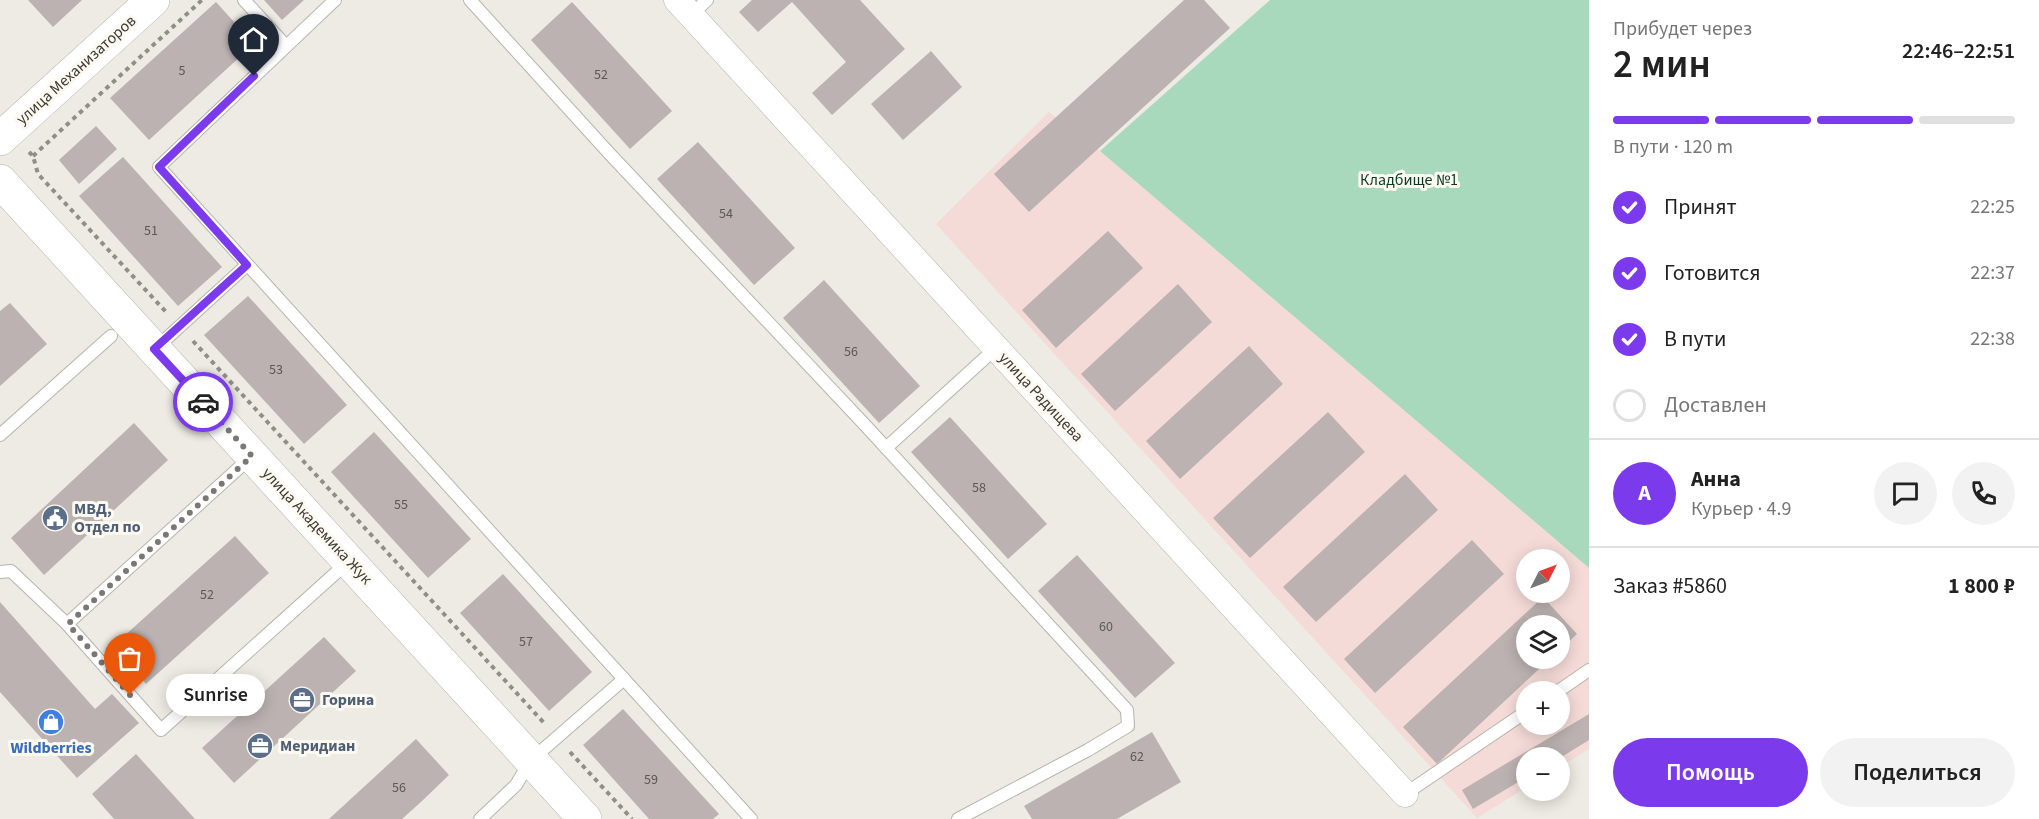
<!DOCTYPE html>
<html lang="ru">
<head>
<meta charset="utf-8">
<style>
	body { margin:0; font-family:"Source Sans 3",sans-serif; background:#f2f2f2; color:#222; height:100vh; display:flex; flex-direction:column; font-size:22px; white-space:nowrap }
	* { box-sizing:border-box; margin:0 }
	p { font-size:20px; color:#767676 }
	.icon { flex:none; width:33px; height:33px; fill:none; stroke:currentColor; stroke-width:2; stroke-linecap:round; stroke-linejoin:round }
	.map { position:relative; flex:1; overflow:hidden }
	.details { display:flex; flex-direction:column; background:#fff; width:450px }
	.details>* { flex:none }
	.needle { width:39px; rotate:48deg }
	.fabs { position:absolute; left:1516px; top:549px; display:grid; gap:12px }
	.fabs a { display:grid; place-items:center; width:54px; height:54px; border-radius:50%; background:#fff; box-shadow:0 3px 15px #0003; font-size:30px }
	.pin { position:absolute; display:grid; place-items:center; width:51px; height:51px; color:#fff; margin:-62px -26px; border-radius:50% 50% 50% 0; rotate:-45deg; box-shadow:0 0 6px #0007 }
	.pin .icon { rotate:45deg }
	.courier { position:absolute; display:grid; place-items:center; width:60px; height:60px; margin:-30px; border:4px solid #7c3aed; border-radius:50%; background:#fff; color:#222; box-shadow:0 2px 8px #0007 }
	.bubble { position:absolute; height:42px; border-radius:21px; background:#fff; box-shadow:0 3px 15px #0003; font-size:20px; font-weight:600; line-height:42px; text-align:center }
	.overview em { font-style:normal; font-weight:600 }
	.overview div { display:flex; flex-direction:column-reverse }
	.overview { display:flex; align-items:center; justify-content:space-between; height:102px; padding:0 24px }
	h1 { font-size:39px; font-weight:600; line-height:45px }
	.bar { display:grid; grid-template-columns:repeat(4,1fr); gap:9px 6px; align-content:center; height:72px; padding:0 24px }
	.bar i { height:8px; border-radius:4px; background:#e0e0e0 }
	.bar .current { background:#7c3aed }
	.bar p { grid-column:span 4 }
	.line { display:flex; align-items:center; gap:15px; padding:0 24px; border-top:2px solid #e0e0e0 }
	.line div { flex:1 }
	.round { display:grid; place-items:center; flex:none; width:63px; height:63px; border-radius:32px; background:#f2f2f2 }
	ol { padding:0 24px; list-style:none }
	li { display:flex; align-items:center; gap:18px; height:66px }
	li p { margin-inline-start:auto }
	li .icon { padding:6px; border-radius:50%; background:#7c3aed; color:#fff; stroke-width:4 }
	li:last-child { color:#767676 }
	li i { width:33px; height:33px; border:3px solid #e0e0e0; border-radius:50% }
	.action { display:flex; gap:12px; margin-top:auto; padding:12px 24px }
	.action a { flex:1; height:69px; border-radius:36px; background:#7c3aed; color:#fff; font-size:24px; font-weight:600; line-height:69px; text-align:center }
	.action a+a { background:#f2f2f2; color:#222 }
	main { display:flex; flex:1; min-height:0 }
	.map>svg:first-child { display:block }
</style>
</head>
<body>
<main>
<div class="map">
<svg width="1589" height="819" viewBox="0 0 1589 819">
	<rect width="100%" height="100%" fill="#eeebe4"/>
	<path fill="#f5dbd8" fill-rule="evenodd" d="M 1049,112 L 1100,151 L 1589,568 L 1589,749 L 1560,767 L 1560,758 L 1527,758 L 1527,787 L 1477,818 L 936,224 ZM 1527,560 L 1560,560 L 1560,592 L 1527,592 ZM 1527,626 L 1560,626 L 1560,658 L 1527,658 ZM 1527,692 L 1560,692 L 1560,724 L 1527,724 Z"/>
	<polygon fill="#a9d9bd" points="1270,0 1589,0 1589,568 1100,151"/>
	<g fill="#bbb2b1">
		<polygon points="28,0 82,0 53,27"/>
		<polygon points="264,0 304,0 282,20"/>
		<polygon points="752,0 860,0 905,49 832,115 812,93 846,62 792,2 758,32 739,12"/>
		<polygon points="1184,0 1204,0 1230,28 1029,212 994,174"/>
		<polygon points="216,2 254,44 149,140 110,98"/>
		<polygon points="572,2 672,111 630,149 531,40"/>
		<polygon points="931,51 962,87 903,140 871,104"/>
		<polygon points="96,126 117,149 79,184 59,160"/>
		<polygon points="698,142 795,248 754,285 657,179"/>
		<polygon points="123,157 222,267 178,306 79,196"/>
		<polygon points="1108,231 1143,268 1056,348 1022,310"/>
		<polygon points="824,280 920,386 879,423 783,318"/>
		<polygon points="1178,284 1212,322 1115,411 1081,374"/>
		<polygon points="248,296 347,405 304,444 204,335"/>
		<polygon points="10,303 47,344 0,386 0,311"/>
		<polygon points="1249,346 1283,384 1180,479 1146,441"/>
		<polygon points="1328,412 1365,452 1250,558 1213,518"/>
		<polygon points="950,417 1047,524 1008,559 911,452"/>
		<polygon points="134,423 168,460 44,575 11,538"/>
		<polygon points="374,432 471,539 428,578 331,472"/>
		<polygon points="1405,474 1438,510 1316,622 1283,587"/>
		<polygon points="235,536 269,573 146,684 113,646"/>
		<polygon points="1472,540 1504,574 1375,693 1344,659"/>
		<polygon points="1077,555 1175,663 1135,698 1038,591"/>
		<polygon points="503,574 592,672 549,711 460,613"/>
		<polygon points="1543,597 1577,634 1560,650 1560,626 1527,626 1527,658 1551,658 1437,764 1403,727"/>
		<polygon points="0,602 95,709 112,694 139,723 77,778 0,692"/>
		<polygon points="324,637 356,671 234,783 202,748"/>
		<polygon points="623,709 719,814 713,819 649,819 583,745"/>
		<polygon points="1589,714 1589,740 1560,758 1527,758 1527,777 1473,809 1462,790"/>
		<polygon points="1152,732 1181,782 1117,819 1032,819 1024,806"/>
		<polygon points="416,739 449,775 422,801 402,819 329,819"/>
		<polygon points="136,754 195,819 114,819 92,794"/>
	</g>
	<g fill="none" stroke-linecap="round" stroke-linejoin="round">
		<g stroke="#b7b4ac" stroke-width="14">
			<g id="lane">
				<polyline points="244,0 286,46"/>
				<polyline points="335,0 159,167 751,819"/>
				<polyline points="470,0 608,152 865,425 1127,710 1128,726 1088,750 958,819"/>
				<polyline points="691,15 707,0"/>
				<polyline points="155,349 247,265"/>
				<polyline points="0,435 111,336"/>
				<polyline points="886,448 996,348"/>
				<polyline points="0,572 11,571 67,624 161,730 348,562"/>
				<polyline points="67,624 251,457"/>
				<polyline points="1557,692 1589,670"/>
				<polyline points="1405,794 1527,711"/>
				<polyline points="480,819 516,785 531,760 624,679"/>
			</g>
		</g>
		<g stroke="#b7b4ac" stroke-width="27">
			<polyline id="street" points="677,0 1405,794"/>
		</g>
		<g stroke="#b7b4ac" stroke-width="34">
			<g id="secondary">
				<polyline points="0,139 153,0"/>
				<polyline points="0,181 585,819"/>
			</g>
		</g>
		<g stroke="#908e89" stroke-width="4" stroke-dasharray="4.5 4.5" stroke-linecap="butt">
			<polyline points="29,152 33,156 38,174 167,313"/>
			<polyline points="33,156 202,0"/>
			<polyline points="193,341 545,724"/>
			<polyline points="570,752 632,819"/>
		</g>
		<use href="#lane" stroke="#fff" stroke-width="12"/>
		<use href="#street" stroke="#fff" stroke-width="26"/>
		<use href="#secondary" stroke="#fff" stroke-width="33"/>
	</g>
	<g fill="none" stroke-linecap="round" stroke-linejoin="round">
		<polyline stroke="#7a7874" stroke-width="6" stroke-dasharray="0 10.8" points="130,695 68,624 252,456 203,402"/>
		<polyline stroke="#7c3aed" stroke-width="8" points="203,402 154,349 247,265 159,167 254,76"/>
	</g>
	<defs>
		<g id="civic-disc" transform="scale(1.35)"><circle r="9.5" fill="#5c6f8a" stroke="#fcf9f1"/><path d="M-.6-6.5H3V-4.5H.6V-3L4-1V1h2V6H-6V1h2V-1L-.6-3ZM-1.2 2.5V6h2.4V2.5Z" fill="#fff"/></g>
		<g id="office-disc" transform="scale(1.35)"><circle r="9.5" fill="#5c6f8a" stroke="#fcf9f1"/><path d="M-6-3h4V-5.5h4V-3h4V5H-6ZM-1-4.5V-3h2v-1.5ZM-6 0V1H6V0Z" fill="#fff"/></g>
		<g id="shop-disc" transform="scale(1.35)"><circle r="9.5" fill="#3f7fe0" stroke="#fcf9f1"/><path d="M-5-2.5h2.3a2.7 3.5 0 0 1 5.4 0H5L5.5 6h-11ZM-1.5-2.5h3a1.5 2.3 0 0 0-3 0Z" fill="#fff"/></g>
	</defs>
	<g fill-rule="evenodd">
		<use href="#civic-disc" x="55" y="518"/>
		<use href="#office-disc" x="302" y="700"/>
		<use href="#shop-disc" x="51" y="722"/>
		<use href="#office-disc" x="260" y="746"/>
	</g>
	<g text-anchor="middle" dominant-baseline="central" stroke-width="6" stroke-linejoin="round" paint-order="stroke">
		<g font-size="14" fill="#5b5856">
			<text x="182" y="71">5</text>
			<text x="601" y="75">52</text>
			<text x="726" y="214">54</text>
			<text x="151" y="231">51</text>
			<text x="851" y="352">56</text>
			<text x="276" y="370">53</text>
			<text x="979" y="488">58</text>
			<text x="401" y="505">55</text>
			<text x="207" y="595">52</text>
			<text x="1106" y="627">60</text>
			<text x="526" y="642">57</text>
			<text x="1137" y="757">62</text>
			<text x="651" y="780">59</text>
			<text x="399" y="788">56</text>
		</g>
		<g font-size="16" fill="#3b3a37" stroke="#fcf9f1">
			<text transform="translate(76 70) rotate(-42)">улица Механизаторов</text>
			<text transform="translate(1041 397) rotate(47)">улица Радищева</text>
			<text transform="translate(317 526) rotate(47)">улица Академика Жук</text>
		</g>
		<g font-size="16" fill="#0a3a25" stroke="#fcf9f1">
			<text x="1409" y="180">Кладбище №1</text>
		</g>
		<g font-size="16" font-weight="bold" fill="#4e5e75" stroke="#fcf9f1" text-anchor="start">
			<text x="74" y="509">МВД,<tspan x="74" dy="18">Отдел по</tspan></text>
			<text x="322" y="700">Горина</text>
			<text x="280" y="746">Меридиан</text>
		</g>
		<g font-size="16" font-weight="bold" fill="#366cbe" stroke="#fcf9f1">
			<text x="51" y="748">Wildberries</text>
		</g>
	</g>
</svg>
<div class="fabs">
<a><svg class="needle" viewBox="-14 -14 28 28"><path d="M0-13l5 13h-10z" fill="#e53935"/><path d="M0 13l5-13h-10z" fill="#767676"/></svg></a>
<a><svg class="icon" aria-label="layers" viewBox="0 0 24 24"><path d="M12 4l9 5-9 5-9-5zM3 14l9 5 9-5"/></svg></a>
<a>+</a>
<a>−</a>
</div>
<div class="pin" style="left:130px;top:695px;background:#ea580c"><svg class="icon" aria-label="bag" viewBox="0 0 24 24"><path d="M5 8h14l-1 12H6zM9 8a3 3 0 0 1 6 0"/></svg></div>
<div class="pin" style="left:254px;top:76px;background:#1f2937"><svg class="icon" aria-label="home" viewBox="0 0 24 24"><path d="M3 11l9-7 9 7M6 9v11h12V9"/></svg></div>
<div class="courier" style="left:203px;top:402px"><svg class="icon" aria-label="car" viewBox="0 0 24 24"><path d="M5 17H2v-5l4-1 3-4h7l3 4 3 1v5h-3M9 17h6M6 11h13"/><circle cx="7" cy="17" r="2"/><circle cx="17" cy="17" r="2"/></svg></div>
<div class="bubble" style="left:166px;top:674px;width:99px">Sunrise</div>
</div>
<section class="details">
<div class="overview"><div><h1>2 мин</h1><p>Прибудет через</p></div><em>22:46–22:51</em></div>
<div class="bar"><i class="current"></i><i class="current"></i><i class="current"></i><i></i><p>В пути · 120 m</p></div>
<ol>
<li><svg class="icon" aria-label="check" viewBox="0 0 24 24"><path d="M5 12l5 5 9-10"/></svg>Принят<p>22:25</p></li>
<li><svg class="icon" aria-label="check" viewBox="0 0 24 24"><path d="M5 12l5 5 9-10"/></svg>Готовится<p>22:37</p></li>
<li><svg class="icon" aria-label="check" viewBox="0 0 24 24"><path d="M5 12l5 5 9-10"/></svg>В пути<p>22:38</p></li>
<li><i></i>Доставлен</li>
</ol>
<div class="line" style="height:108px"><b class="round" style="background:#7c3aed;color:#fff">А</b><div><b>Анна</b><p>Курьер · 4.9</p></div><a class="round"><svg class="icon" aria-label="chat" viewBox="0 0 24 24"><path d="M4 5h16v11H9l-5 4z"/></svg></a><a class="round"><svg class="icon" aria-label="phone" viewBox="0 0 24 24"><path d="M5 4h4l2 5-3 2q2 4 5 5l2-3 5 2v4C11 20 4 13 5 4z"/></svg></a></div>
<div class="line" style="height:78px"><div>Заказ #5860</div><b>1 800 ₽</b></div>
<div class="action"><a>Помощь</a><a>Поделиться</a></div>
</section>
</main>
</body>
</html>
